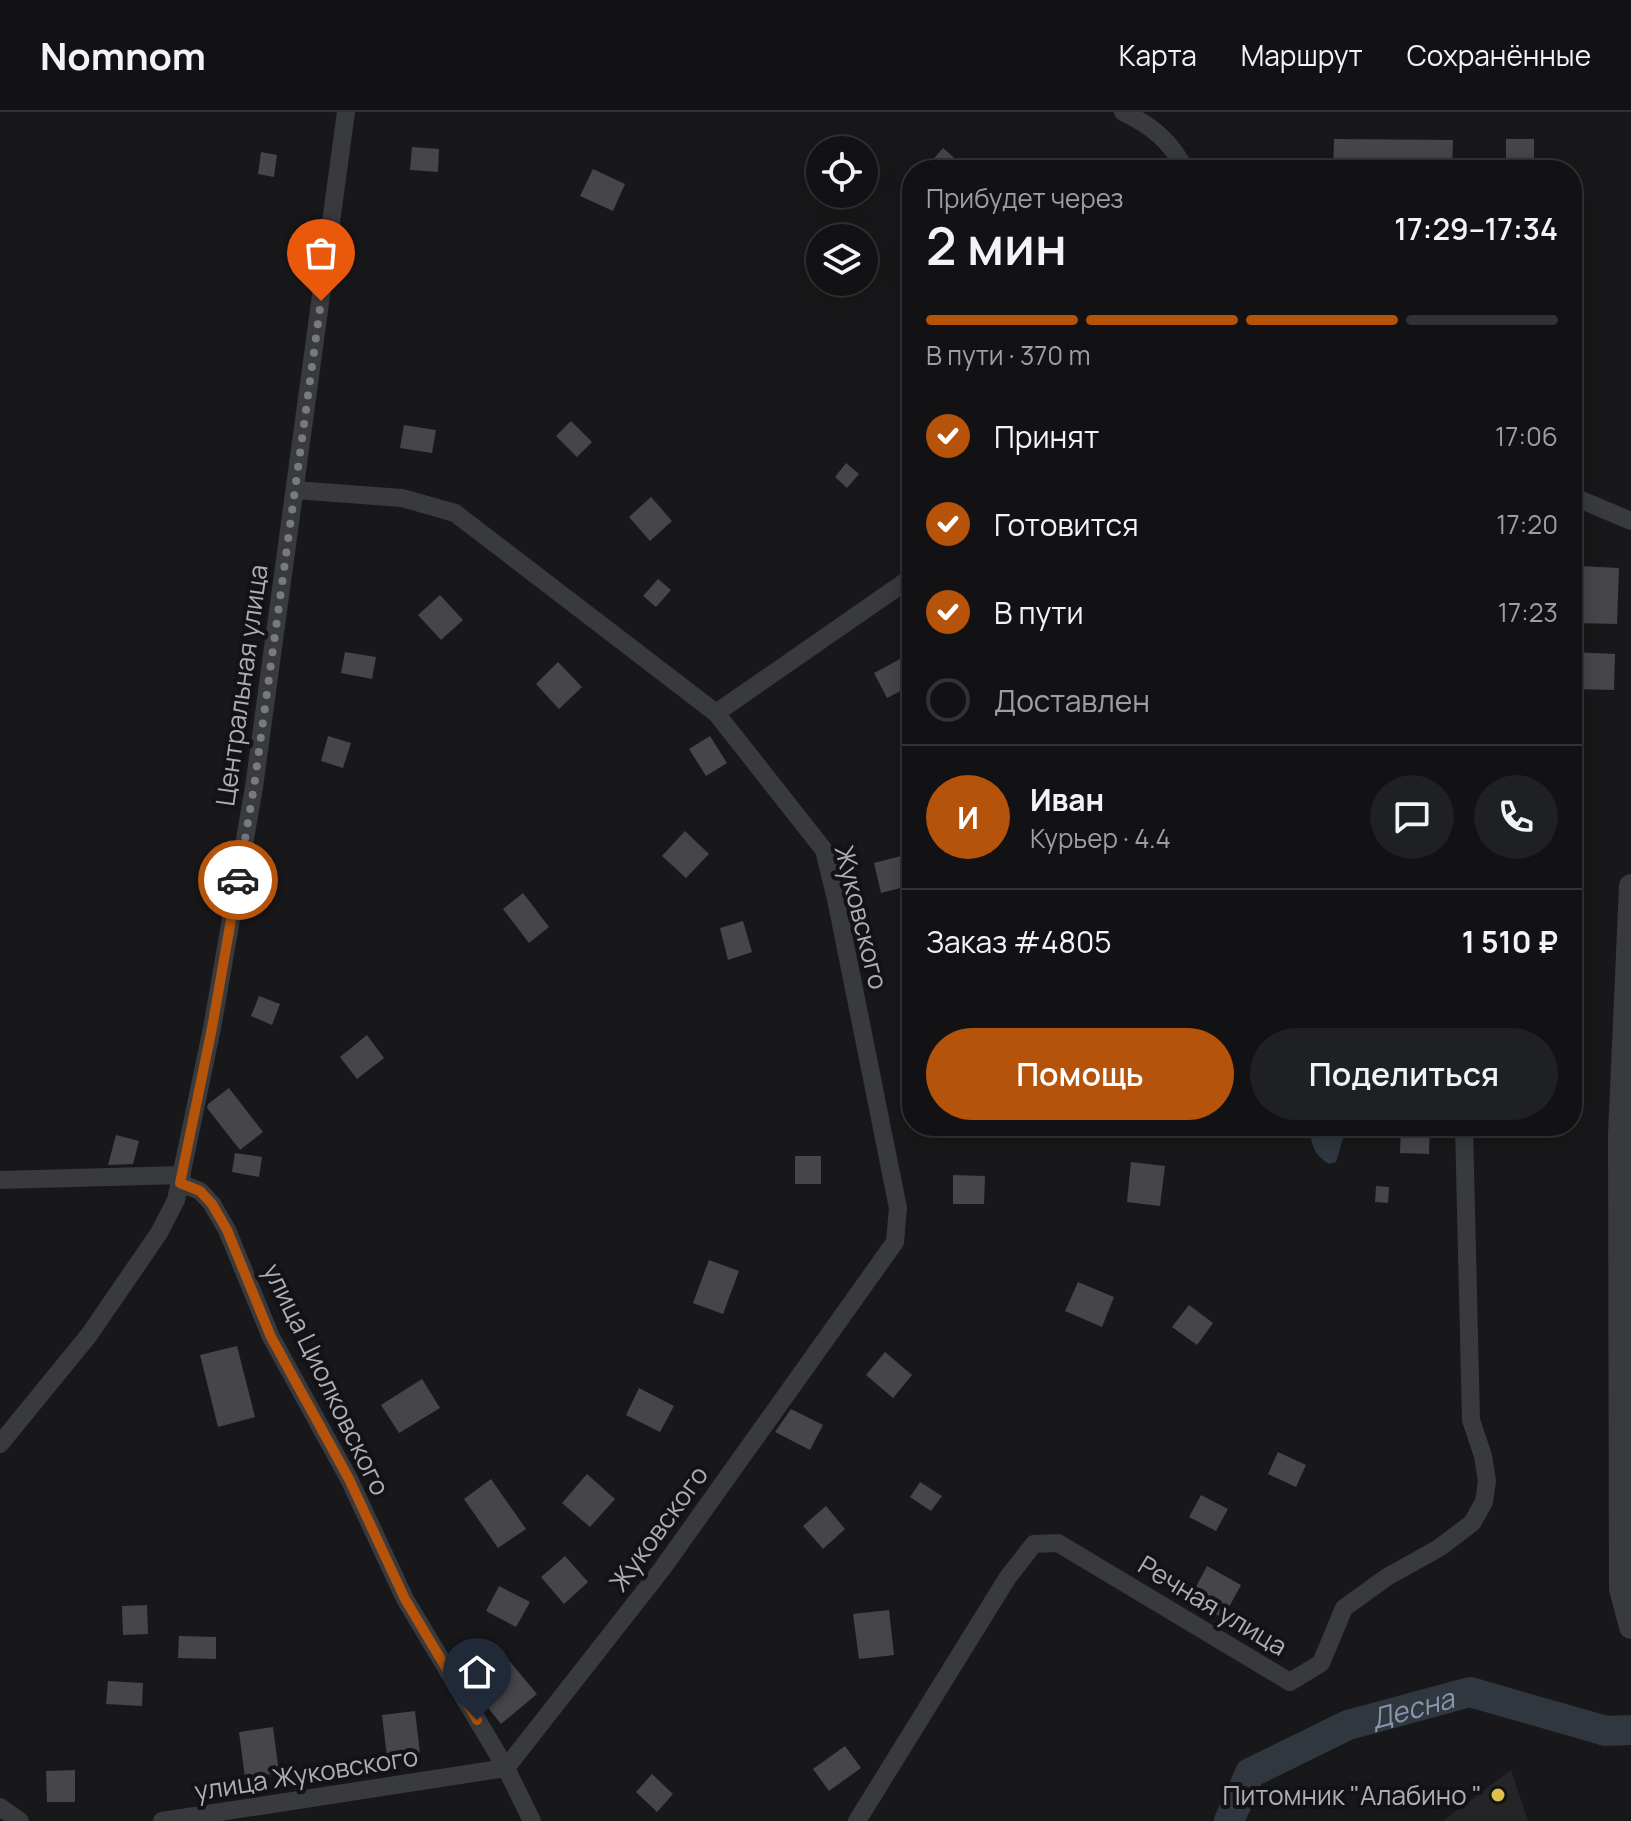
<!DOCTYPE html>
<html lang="ru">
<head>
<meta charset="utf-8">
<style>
	body { margin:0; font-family:Manrope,sans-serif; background:#1f2022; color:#f1f3f6; height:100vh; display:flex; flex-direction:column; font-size:30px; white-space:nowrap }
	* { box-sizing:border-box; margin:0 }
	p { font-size:26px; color:#9c9ea0 }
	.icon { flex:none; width:44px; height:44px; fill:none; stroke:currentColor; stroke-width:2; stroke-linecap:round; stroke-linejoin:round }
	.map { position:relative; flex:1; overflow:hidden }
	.panel { position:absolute; left:902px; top:48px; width:680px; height:976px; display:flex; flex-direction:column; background:#121214; border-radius:32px; box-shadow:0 4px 20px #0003,0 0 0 2px #313234 }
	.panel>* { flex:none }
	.buttons { position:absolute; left:806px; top:24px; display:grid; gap:16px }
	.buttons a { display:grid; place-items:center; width:72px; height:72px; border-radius:50%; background:#121214; box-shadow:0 4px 20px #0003,0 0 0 2px #313234; font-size:40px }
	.pin { position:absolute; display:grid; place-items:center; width:68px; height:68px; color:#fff; margin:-82px -34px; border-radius:50% 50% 50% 0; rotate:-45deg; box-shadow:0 0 8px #0007 }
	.pin .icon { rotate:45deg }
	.courier { position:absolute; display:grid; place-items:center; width:80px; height:80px; margin:-40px; border:6px solid #b45309; border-radius:50%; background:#fff; color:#222; box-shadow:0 2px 10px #0007 }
	.overview em { font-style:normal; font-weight:600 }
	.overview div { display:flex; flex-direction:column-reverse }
	.overview { display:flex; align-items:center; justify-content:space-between; height:136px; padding:0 24px }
	h1 { font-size:52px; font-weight:600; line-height:60px }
	.bar { display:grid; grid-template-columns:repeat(4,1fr); gap:12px 8px; align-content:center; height:96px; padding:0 24px }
	.bar i { height:10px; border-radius:6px; background:#313234 }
	.bar .active { background:#b45309 }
	.bar p { grid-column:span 4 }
	.line { display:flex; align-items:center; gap:20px; padding:0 24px; border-top:2px solid #313234 }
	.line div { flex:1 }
	.round { display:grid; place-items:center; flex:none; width:84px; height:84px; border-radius:42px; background:#1f2022 }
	ol { padding:0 24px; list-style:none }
	li { display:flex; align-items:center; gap:24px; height:88px }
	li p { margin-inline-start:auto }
	li .icon { padding:8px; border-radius:50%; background:#b45309; color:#fff; stroke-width:4 }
	li:last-child { color:#9c9ea0 }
	li i { width:44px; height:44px; border:4px solid #313234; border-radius:50% }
	.action { display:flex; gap:16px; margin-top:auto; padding:16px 24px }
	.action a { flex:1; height:92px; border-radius:48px; background:#b45309; color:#fff; font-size:32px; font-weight:600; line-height:92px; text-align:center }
	.action a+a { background:#1f2022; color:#f1f3f6 }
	header { display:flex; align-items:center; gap:48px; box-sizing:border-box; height:112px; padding:0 40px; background:#121214; border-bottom:2px solid #313234 }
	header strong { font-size:38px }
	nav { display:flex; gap:44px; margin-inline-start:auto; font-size:28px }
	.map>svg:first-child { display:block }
</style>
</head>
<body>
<header>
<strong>Nomnom</strong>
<nav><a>Карта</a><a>Маршрут</a><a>Сохранённые</a></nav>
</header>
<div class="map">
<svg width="1631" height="1709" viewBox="0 0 1631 1709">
	<rect width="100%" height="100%" fill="#18181a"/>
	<polygon fill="#252427" points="1511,1658 1528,1709 1443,1709"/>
	<path fill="#31373f" d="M 1310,1014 L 1347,1014 L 1336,1050 L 1329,1052 C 1313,1042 1311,1032 1310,1014 Z"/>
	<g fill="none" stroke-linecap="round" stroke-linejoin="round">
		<path stroke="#31373f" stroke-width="30" id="s1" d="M 1229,1709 L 1250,1661 L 1348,1613 L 1470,1580 L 1606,1619 L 1631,1618"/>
	</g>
	<g fill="#46454a">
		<polygon points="1334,27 1453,28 1452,58 1333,58"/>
		<rect x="1506" y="27" width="28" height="31"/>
		<polygon points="412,35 439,37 438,60 410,58"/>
		<polygon points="943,36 968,58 924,58"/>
		<polygon points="261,40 277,43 274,65 258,62"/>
		<polygon points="593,57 625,72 613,99 580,84"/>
		<polygon points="571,309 592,330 577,345 556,324"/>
		<polygon points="404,313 436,318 432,341 400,336"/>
		<polygon points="846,351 859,362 847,376 835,365"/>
		<polygon points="651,385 672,409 650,429 629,405"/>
		<polygon points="1578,454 1619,456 1617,512 1576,511"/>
		<polygon points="658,467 671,478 656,495 643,484"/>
		<polygon points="440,483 463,508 441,528 418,503"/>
		<polygon points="345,540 376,545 372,567 341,561"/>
		<polygon points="1572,540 1615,542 1614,578 1572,577"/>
		<polygon points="902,546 912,567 912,573 887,586 874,561"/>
		<polygon points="558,550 582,575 559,597 536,572"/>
		<polygon points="328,624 351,631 343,656 321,649"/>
		<polygon points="710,624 727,651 706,664 689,637"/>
		<polygon points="685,719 709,742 686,766 662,744"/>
		<polygon points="905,743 912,773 881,781 874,751"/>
		<polygon points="523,781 549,815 529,831 503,797"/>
		<polygon points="743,809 752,840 728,848 720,816"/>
		<polygon points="259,884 280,892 272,913 251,904"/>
		<polygon points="367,923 384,946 357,967 340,945"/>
		<polygon points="229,976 263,1020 240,1038 207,996 208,992"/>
		<polygon points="1401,1014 1430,1014 1429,1042 1400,1041"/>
		<polygon points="116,1023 139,1029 133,1052 108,1053"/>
		<polygon points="235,1041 262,1045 259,1065 232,1060"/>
		<rect x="795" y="1044" width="26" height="28"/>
		<polygon points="1131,1050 1165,1054 1160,1094 1127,1090"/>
		<polygon points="953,1063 985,1064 984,1092 953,1092"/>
		<polygon points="1376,1074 1389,1075 1388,1091 1375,1090"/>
		<polygon points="709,1148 739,1159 723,1202 693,1191"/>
		<polygon points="1078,1170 1114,1185 1102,1215 1065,1199"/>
		<polygon points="1189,1193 1213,1211 1197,1233 1172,1215"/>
		<polygon points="237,1234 255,1305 218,1315 200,1243"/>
		<polygon points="885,1240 912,1263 893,1286 866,1263"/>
		<polygon points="422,1267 440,1296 399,1321 381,1293"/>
		<polygon points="639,1276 674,1294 660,1320 626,1303"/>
		<polygon points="791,1297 823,1313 810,1338 775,1320"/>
		<polygon points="1278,1340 1306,1353 1296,1375 1268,1362"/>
		<polygon points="587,1362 615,1387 590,1415 562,1391"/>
		<polygon points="491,1367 526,1417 498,1436 464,1387"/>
		<polygon points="920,1370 942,1384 931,1399 910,1385"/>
		<polygon points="1201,1383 1228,1397 1216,1419 1189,1405"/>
		<polygon points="826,1394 845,1417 823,1437 803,1414"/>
		<polygon points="565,1444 588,1470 564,1492 541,1465"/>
		<polygon points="1207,1454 1241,1473 1223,1506 1189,1488"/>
		<polygon points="499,1474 530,1490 516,1515 486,1499"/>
		<polygon points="147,1493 148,1522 123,1523 122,1494"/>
		<polygon points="889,1498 894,1543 859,1547 853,1502"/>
		<polygon points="179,1524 216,1525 216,1547 178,1546"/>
		<polygon points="507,1546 537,1582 501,1612 472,1576"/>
		<polygon points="108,1569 143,1571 142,1594 106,1592"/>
		<polygon points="415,1599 420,1641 387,1645 382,1603"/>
		<polygon points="273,1615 279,1661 245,1666 239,1620"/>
		<polygon points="845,1634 861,1656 829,1679 813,1657"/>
		<polygon points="75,1658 75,1690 47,1690 46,1659"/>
		<polygon points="652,1662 673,1682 657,1700 636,1680"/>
	</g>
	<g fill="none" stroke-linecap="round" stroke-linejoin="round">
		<g stroke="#393a3e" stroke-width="18">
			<path d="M 1123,0 C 1151,13 1172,30 1185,58"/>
			<polyline points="1572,384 1631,409"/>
			<polyline points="716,601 912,465"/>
			<polyline points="0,1068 182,1063"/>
			<polyline points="180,1071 200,1079 212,1092 227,1118 271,1225 349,1367 405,1487 506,1656 532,1709"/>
			<polyline points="0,1332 89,1223 159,1121 176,1088 212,916 254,675 346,0"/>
			<polyline points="0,1695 20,1709"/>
			<polyline points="162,1709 506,1656 662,1457 895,1130 898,1096 836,787 824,738 716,601 455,401 402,386 295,378"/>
			<polyline points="857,1709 1008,1465 1034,1432 1058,1431 1290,1570 1321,1551 1344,1496 1387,1465 1439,1436 1472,1411 1484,1390 1487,1369 1483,1344 1471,1308 1464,1014"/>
		</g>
		<polyline stroke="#393a3e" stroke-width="24" points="1631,774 1620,1023 1621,1477 1631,1515"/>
	</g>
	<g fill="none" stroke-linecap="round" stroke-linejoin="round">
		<polyline stroke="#787a81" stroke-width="8" stroke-dasharray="0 14.4" points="238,768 254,675 321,189"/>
		<polyline stroke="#b45309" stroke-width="10" points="238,768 212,916 180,1071 200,1079 212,1092 227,1118 271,1225 349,1367 405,1487 477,1608"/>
	</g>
	<circle fill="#dfc04b" stroke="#131315" stroke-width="3" cx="1498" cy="1683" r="8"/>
	<g text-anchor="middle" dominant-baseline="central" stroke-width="8" stroke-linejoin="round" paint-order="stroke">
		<g font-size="26" fill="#acaeb8" stroke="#131315">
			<text transform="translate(241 573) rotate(-82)">Центральная улица</text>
			<text transform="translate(862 805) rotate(76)">Жуковского</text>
			<text transform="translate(327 1267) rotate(64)">улица Циолковского</text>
			<text transform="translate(658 1416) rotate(-54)">Жуковского</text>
			<text transform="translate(1213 1493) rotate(31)">Речная улица</text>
			<text transform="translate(306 1661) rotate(-9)">улица Жуковского</text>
		</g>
		<g font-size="26" fill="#acaeb8" stroke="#131315" text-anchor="end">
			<text x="1482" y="1683">Питомник "Алабино "</text>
		</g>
		<g font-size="28" font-style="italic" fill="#8797af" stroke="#131315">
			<text stroke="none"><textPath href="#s1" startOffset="228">Десна</textPath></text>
		</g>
	</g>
</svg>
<div class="buttons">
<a><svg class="icon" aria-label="locate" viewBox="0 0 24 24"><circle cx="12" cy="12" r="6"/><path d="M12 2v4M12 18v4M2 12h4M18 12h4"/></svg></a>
<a><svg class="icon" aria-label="layers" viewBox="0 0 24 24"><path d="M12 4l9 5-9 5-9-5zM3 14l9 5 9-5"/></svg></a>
</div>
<div class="pin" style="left:321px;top:189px;background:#ea580c"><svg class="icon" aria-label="bag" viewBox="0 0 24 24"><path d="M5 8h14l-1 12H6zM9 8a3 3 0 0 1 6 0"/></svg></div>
<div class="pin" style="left:477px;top:1608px;background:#1f2937"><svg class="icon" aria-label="home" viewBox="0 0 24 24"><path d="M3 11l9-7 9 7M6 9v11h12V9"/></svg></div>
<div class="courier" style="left:238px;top:768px"><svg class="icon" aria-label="car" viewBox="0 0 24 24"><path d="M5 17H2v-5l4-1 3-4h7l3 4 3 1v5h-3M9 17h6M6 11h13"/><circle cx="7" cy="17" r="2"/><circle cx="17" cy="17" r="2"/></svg></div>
<section class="panel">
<div class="overview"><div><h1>2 мин</h1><p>Прибудет через</p></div><em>17:29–17:34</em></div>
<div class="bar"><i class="active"></i><i class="active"></i><i class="active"></i><i></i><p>В пути · 370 m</p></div>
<ol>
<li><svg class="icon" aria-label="check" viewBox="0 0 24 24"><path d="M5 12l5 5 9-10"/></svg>Принят<p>17:06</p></li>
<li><svg class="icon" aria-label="check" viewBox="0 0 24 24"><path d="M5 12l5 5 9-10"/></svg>Готовится<p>17:20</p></li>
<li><svg class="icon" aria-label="check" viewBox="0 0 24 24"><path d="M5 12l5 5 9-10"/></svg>В пути<p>17:23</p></li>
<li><i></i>Доставлен</li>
</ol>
<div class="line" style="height:144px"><b class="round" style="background:#b45309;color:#fff">И</b><div><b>Иван</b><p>Курьер · 4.4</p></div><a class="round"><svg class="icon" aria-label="chat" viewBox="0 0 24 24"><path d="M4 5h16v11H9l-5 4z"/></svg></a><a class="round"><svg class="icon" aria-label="phone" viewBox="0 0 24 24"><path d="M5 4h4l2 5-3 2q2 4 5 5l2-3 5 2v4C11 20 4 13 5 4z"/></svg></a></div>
<div class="line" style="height:104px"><div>Заказ #4805</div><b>1 510 ₽</b></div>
<div class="action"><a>Помощь</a><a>Поделиться</a></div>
</section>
</div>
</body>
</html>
